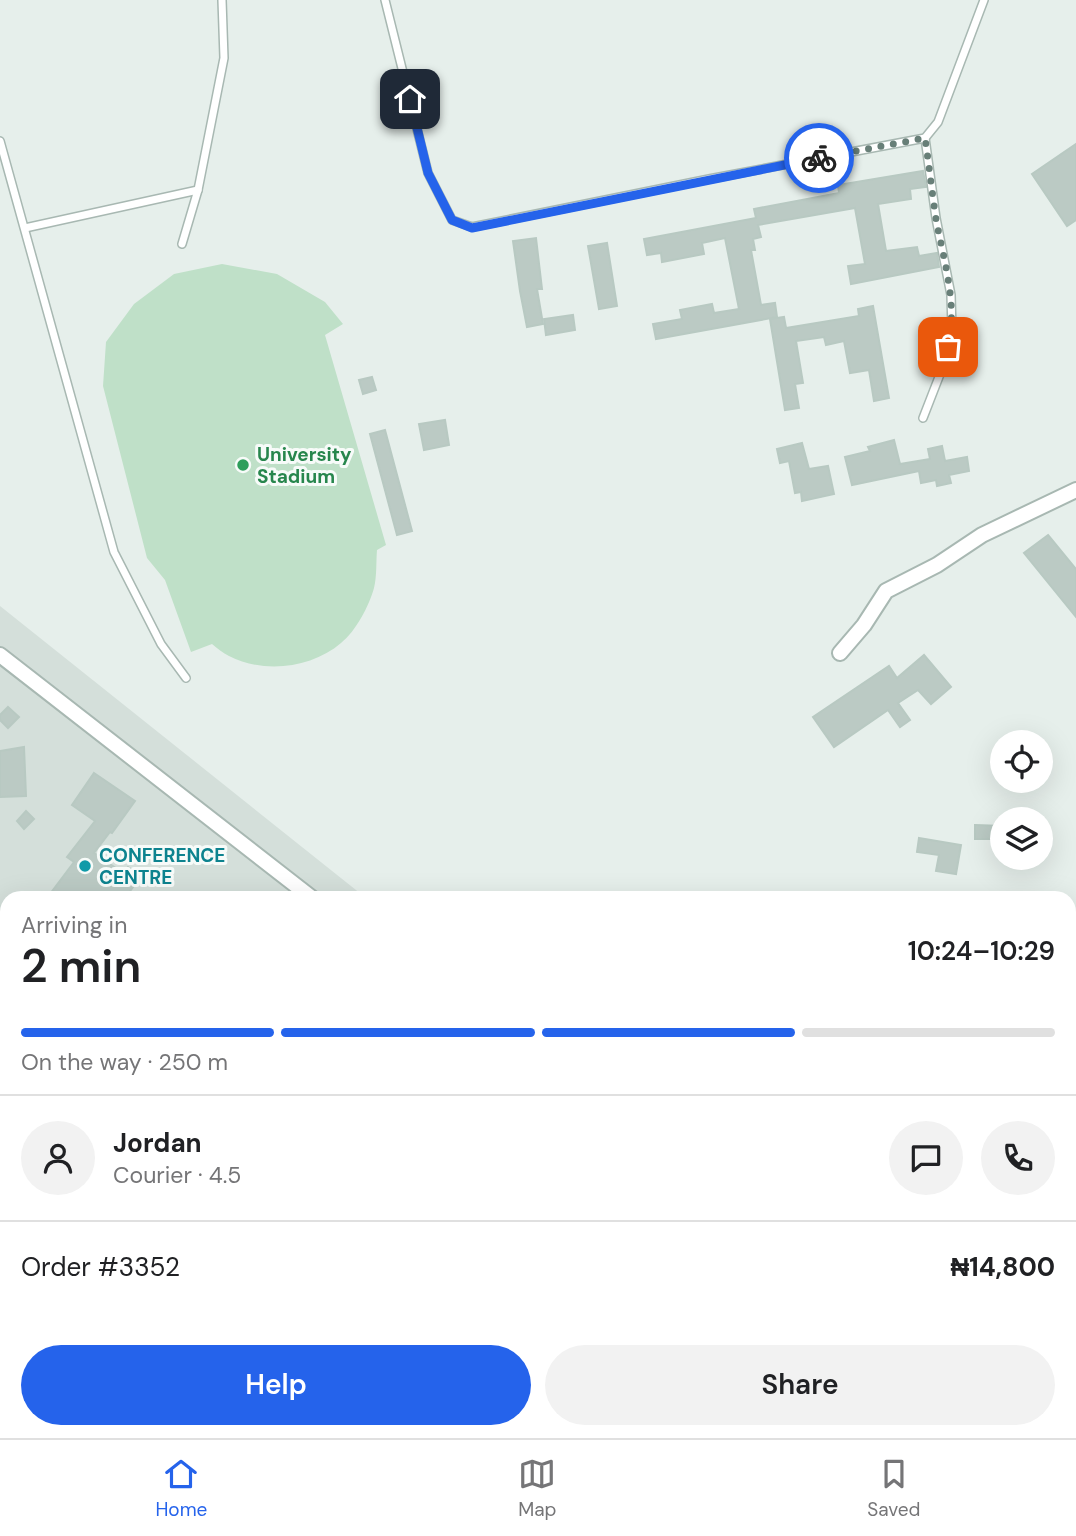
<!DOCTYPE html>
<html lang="en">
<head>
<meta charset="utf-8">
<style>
	body { margin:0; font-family:"DM Sans",sans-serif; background:#f2f2f2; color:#202124; height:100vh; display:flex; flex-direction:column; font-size:26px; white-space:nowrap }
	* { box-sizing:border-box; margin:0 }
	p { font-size:23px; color:#757577 }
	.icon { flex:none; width:38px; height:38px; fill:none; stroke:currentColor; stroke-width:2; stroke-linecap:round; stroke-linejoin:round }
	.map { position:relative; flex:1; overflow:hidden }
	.drawer { position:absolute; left:0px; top:891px; width:1076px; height:548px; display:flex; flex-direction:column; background:#fff; border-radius:21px 21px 0 0; box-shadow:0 7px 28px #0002 }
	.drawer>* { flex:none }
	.buttons { position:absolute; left:990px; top:730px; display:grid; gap:14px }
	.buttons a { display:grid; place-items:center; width:63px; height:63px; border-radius:50%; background:#fff; box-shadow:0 7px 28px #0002; font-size:35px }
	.pin { position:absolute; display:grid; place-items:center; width:60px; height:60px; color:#fff; margin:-30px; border-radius:14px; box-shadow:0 4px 10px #0006 }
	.courier { position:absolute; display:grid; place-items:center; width:70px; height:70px; margin:-35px; border:5px solid #2563eb; border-radius:50%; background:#fff; color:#222; box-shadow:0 2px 9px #0007 }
	.head em { font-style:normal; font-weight:600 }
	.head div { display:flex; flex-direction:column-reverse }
	.head { display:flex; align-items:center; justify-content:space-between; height:119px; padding:0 21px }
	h1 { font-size:46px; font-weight:600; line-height:52px }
	.bar { display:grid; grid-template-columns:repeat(4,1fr); gap:10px 7px; align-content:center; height:84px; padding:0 21px }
	.bar i { height:9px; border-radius:5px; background:#e0e0e0 }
	.bar .active { background:#2563eb }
	.bar p { grid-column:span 4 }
	.line { display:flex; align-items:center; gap:18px; padding:0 21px; border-top:2px solid #e0e0e0 }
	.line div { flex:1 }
	.round { display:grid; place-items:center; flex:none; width:74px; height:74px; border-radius:37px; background:#f2f2f2 }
	.primary-button { display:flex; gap:14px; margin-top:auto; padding:14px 21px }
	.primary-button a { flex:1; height:80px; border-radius:42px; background:#2563eb; color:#fff; font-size:28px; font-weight:600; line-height:80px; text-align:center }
	.primary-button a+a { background:#f2f2f2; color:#202124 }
	.tab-bar { display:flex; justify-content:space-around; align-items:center; height:98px; border-top:2px solid #e0e0e0; background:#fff; font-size:19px; color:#757577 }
	.tab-bar a { display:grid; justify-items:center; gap:4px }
	.tab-bar .active { color:#2563eb }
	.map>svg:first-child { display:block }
</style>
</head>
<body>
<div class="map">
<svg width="1076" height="1438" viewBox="0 0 1076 1438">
	<rect width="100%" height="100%" fill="#e6efeb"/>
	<g fill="#d4dfda">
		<polygon points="0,606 366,898 7,898 7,1432 108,1432 108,1438 0,1438"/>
		<polygon points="487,1432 991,1432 992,1438 488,1438"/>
	</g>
	<path fill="#bfe0c8" d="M 222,264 L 277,274 L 325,302 L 343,324 L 325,335 L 386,545 L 377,550 C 376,562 377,576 374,588 C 369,606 356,631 341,643 C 312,668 264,674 229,656 C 223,653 217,648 212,644 L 191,652 L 165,580 L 147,558 L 103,386 L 106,342 L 134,304 L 174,274 Z"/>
	<g fill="#bbcac4" stroke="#b8c9c2" stroke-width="2">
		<polygon points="1076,144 1076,220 1067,226 1032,174"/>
		<polygon points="923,171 926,187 910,189 911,199 878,204 886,251 917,247 919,256 937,253 939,267 851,284 848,266 865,264 855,208 758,225 761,237 753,239 755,250 751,250 761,305 775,303 777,317 656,339 653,324 682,319 680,310 712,304 714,313 739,309 725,238 702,243 704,254 662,262 661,253 647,255 644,239 756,218 754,209 839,193 838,185"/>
		<polygon points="536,238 542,289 537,289 543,324 527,327 520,291 513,241"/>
		<polygon points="607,243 617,306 599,309 588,246"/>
		<polygon points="873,306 889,398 874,401 869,370 850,373 844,341 826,345 824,337 796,341 803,383 795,384 799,408 785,410 770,319 784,317 786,328 859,316 858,309"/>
		<polygon points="573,315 575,330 546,335 544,319"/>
		<polygon points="372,377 376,390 363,394 359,380"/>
		<polygon points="445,420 449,445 424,450 419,424"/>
		<polygon points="385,430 412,531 397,535 370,434"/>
		<polygon points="894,440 900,464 930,459 928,449 942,446 945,461 967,457 969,471 949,475 951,483 937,486 936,480 921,483 919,471 852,485 845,457 870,451 868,447"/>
		<polygon points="802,443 809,469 828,466 834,494 802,501 801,492 795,493 789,461 780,463 777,449"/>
		<polygon points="1048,535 1076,569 1076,617 1024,553"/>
		<polygon points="924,655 951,687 931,704 918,690 898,703 910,720 900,727 888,710 834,747 813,717 889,666 897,678"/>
		<polygon points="8,707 19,717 8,728 0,720 0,715"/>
		<polygon points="24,747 26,796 0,797 0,751"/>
		<polygon points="94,773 135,801 112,833 110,832 94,853 123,873 128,867 141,876 125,898 47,898 74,862 67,857 95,821 72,805"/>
		<polygon points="26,811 34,819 24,829 17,821"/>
		<polygon points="975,825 1003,826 1003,839 975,839"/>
		<polygon points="919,838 961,845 956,874 936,871 939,855 917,852"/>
	</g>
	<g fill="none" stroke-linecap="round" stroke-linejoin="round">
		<g stroke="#a8b8b2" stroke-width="10">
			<g id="service">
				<polyline points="385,0 428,173 452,220 472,227 709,179 925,138 938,122 984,0"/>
				<polyline points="0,141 114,552 161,644 186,678"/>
				<polyline points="25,228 198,190"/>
				<polyline points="182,244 198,190 224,58 222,0"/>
				<polyline points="923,418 944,364 952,330 951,295 936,218 925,138"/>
			</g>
		</g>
		<g stroke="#a8b8b2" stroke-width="18">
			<g id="minor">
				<polyline points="840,653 864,625 886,591 937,565 982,535 1076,490"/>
				<polyline points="0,655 312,898"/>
				<polyline points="1069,1014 1076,1023"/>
				<polyline points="1069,1281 1076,1280"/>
				<polyline points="980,1432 981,1438"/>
			</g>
		</g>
		<use href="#service" stroke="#fff" stroke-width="7"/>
		<use href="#minor" stroke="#fff" stroke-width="14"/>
	</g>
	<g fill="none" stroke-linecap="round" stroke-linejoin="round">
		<path stroke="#687f78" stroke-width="7" stroke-dasharray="0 12.6" d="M 819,158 L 925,138 C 929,165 932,192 936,219 C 944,262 958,304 948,347"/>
		<polyline stroke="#2563eb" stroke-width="9" points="410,99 428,173 452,220 472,228 819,158"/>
	</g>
	<circle fill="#2e9e5b" stroke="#f7fbf9" stroke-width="2.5" cx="243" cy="465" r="7"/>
	<circle fill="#0f9aa8" stroke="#f7fbf9" stroke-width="2.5" cx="85" cy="866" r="7"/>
	<g text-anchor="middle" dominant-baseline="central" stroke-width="6" stroke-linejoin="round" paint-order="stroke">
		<g font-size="19" font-weight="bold" fill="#27864d" stroke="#f7fbf9" text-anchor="start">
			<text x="257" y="454">University<tspan x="257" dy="22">Stadium</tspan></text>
		</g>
		<g font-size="19" font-weight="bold" fill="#0d838f" stroke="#f7fbf9" text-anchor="start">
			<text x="99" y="855">CONFERENCE<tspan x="99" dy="22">CENTRE</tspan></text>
		</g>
	</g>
</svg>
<div class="buttons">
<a><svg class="icon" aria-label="locate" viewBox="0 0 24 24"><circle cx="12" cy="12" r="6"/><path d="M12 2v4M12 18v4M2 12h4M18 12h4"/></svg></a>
<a><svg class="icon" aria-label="layers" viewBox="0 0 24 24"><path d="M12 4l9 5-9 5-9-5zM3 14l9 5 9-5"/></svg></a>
</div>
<div class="pin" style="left:948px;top:347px;background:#ea580c"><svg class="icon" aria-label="bag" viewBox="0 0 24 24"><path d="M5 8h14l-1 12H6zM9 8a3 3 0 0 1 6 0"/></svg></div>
<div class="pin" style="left:410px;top:99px;background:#1f2937"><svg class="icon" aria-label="home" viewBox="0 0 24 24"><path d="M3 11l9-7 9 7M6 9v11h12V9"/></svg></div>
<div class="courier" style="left:819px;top:158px"><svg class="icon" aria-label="bike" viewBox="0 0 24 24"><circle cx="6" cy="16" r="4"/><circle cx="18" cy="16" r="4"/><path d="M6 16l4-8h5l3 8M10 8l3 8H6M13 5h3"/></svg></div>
<section class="drawer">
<div class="head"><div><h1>2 min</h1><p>Arriving in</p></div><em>10:24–10:29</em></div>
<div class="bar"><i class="active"></i><i class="active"></i><i class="active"></i><i></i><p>On the way · 250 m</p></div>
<div class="line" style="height:126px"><a class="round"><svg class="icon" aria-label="person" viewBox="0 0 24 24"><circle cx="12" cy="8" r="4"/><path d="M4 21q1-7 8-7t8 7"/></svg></a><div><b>Jordan</b><p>Courier · 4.5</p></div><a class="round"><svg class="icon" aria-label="chat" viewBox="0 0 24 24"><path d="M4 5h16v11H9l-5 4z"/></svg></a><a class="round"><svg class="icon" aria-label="phone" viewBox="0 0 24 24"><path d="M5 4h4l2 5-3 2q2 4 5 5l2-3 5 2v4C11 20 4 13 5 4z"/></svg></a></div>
<div class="line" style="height:91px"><div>Order #3352</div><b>₦14,800</b></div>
<div class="primary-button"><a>Help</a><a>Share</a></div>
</section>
</div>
<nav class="tab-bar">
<a class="active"><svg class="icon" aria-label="home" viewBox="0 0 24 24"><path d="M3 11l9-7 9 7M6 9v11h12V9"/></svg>Home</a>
<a><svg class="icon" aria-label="map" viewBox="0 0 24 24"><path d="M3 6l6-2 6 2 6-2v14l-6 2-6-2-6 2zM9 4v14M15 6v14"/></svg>Map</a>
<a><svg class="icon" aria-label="saved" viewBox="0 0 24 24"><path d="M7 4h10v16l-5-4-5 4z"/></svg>Saved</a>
</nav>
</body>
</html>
